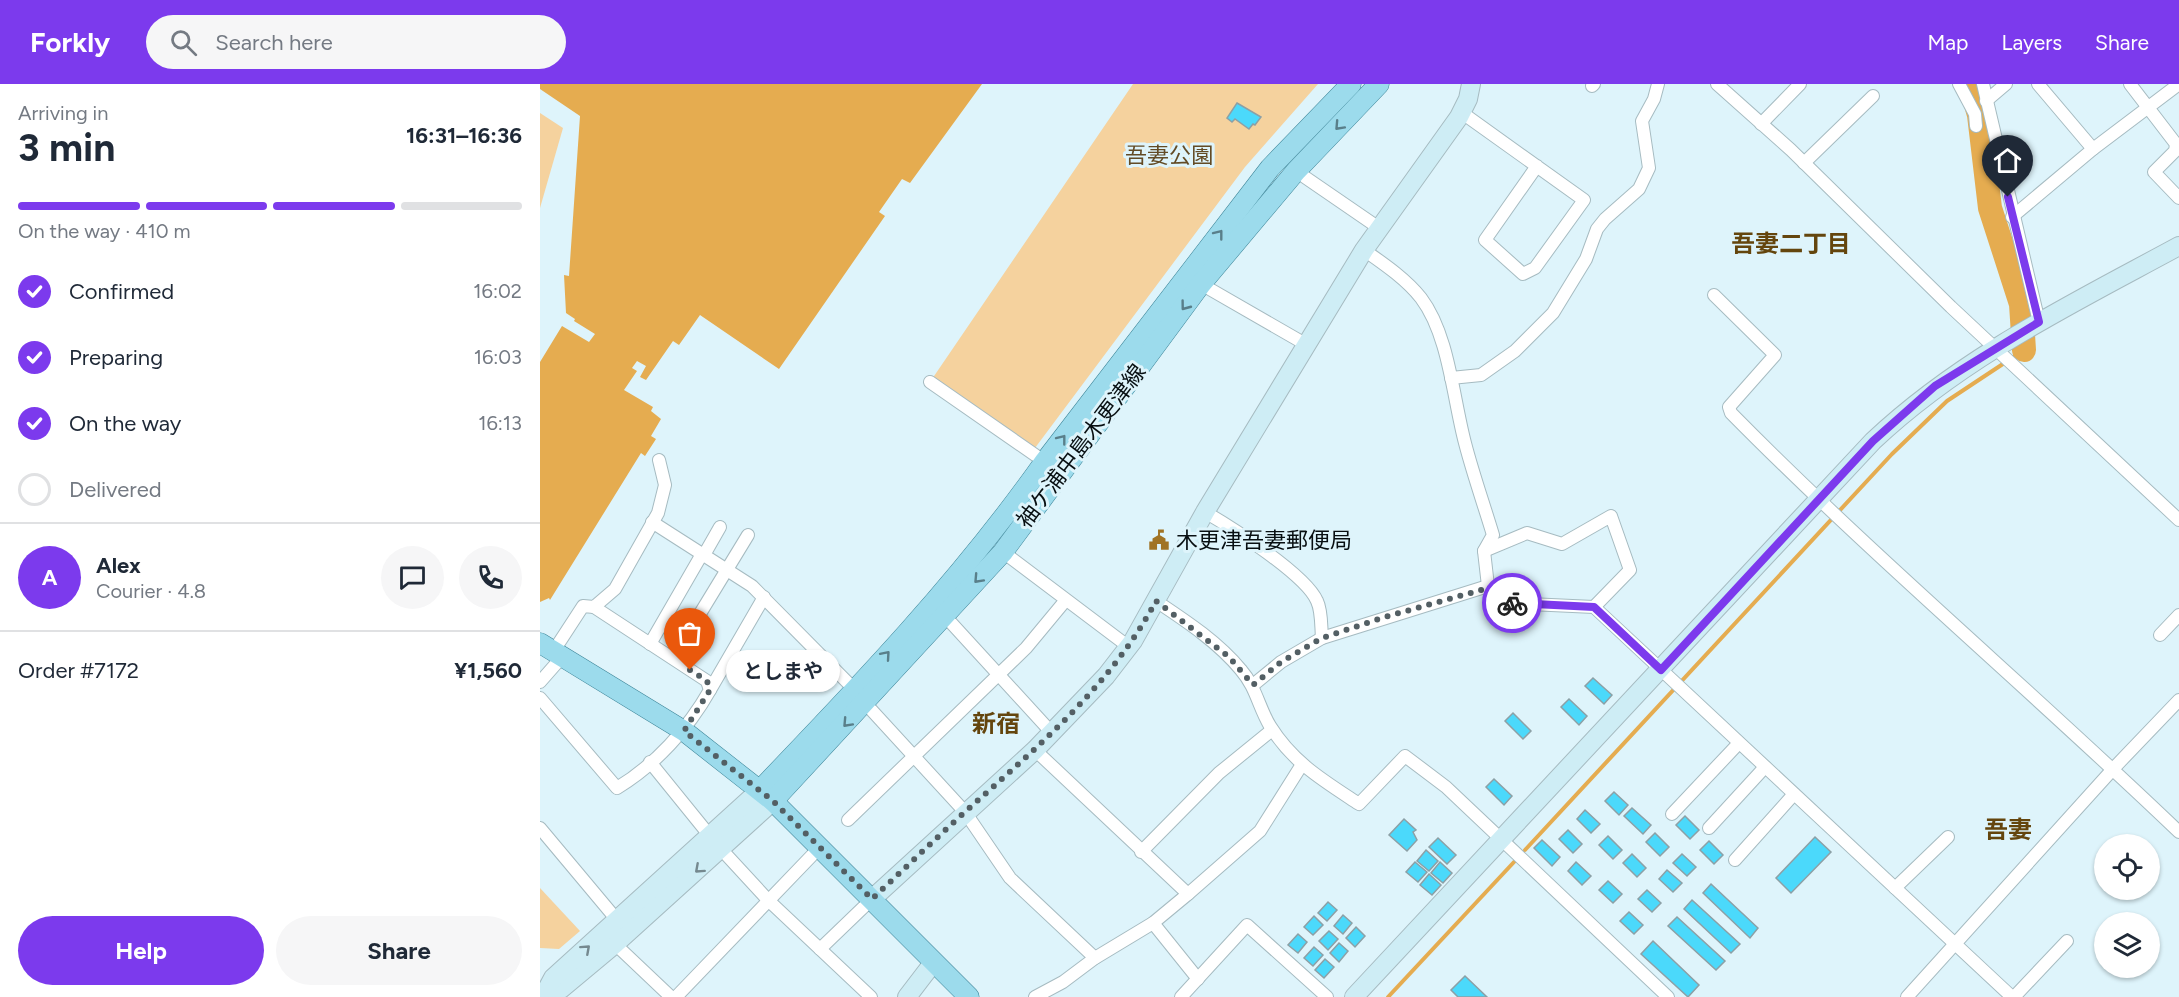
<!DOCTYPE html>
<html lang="en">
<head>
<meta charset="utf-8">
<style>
	body { margin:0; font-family:Figtree,"Noto Sans JP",sans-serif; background:#f6f6f7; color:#1f2937; height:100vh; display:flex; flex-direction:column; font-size:22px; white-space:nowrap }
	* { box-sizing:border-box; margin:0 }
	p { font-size:20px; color:#747a83 }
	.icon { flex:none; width:33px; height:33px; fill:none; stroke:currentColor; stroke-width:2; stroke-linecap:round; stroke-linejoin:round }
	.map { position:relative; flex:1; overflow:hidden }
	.panel { display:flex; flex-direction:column; background:#fff; width:540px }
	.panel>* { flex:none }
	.fabs { position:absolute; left:1554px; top:750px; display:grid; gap:12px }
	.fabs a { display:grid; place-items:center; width:66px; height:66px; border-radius:50%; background:#fff; box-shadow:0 2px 4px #0004; font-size:30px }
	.pin { position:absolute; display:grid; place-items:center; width:51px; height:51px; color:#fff; margin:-62px -26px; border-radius:50% 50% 50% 0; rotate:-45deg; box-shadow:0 0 6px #0007 }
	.pin .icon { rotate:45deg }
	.courier { position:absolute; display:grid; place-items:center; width:60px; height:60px; margin:-30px; border:4px solid #7c3aed; border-radius:50%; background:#fff; color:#222; box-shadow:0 2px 8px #0007 }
	.bubble { position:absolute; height:42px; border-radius:21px; background:#fff; box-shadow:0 2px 4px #0004; font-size:20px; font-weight:700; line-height:42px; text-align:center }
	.summary em { font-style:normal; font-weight:700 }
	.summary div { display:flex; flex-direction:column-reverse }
	.summary { display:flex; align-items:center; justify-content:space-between; height:102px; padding:0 18px }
	h1 { font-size:39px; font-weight:700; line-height:45px }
	.bar { display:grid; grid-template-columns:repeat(4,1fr); gap:9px 6px; align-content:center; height:72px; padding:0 18px }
	.bar i { height:8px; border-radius:4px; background:#e0e1e3 }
	.bar .active { background:#7c3aed }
	.bar p { grid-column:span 4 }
	.line { display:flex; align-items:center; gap:15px; padding:0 18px; border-top:2px solid #e0e1e3 }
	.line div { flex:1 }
	.round { display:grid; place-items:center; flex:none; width:63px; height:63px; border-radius:32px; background:#f6f6f7 }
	ol { padding:0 18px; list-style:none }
	li { display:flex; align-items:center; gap:18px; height:66px }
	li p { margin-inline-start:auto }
	li .icon { padding:6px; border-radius:50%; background:#7c3aed; color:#fff; stroke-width:4 }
	li:last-child { color:#747a83 }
	li i { width:33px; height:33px; border:3px solid #e0e1e3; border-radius:50% }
	.button { display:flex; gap:12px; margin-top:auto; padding:12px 18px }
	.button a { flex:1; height:69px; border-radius:36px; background:#7c3aed; color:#fff; font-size:24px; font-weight:700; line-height:69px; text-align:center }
	.button a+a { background:#f6f6f7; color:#1f2937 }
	header { display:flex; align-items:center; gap:36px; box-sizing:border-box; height:84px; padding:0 30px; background:#7c3aed; color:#fff }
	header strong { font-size:28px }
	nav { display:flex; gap:33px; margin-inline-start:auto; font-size:21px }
	.search { width:420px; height:54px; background:#f6f6f7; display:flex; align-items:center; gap:15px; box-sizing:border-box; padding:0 21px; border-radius:33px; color:#747a83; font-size:22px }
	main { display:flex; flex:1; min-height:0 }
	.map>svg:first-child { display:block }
</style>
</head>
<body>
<header>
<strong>Forkly</strong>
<div class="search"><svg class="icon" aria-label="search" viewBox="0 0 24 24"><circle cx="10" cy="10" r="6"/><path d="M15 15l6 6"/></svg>Search here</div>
<nav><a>Map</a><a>Layers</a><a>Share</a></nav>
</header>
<main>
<section class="panel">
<div class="summary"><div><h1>3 min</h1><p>Arriving in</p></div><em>16:31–16:36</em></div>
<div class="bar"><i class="active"></i><i class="active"></i><i class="active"></i><i></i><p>On the way · 410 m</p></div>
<ol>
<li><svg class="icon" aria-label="check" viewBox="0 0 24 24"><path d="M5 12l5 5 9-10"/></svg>Confirmed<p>16:02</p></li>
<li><svg class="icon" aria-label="check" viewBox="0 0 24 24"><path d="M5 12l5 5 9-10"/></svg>Preparing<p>16:03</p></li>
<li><svg class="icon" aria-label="check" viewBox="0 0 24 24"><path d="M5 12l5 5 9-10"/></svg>On the way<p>16:13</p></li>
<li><i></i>Delivered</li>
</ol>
<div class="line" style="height:108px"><b class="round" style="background:#7c3aed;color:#fff">A</b><div><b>Alex</b><p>Courier · 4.8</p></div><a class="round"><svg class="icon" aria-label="chat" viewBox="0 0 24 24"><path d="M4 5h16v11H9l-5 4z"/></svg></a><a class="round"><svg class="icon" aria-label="phone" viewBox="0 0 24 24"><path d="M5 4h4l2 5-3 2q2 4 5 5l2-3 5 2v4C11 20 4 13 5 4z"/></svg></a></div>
<div class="line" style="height:78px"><div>Order #7172</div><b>¥1,560</b></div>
<div class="button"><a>Help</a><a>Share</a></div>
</section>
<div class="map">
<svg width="1639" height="913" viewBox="0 0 1639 913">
	<rect width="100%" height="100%" fill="#def4fb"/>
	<g fill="#f5d29e">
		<polygon points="593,0 778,0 705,83 492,368 390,298"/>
		<polygon points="0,29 23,44 0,124"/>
		<polygon points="0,804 40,847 19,865 0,864"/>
	</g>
	<polygon fill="#e5ac50" points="0,0 442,0 370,99 362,95 339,128 345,132 239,285 160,231 139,261 133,257 106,296 100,293 106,282 97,277 92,284 97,287 84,306 113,323 111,327 121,335 111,352 116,355 105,372 101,369 10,516 9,514 0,518 0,278 22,242 49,258 55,250 34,237 35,235 26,229 24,191 29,192 40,32 0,5"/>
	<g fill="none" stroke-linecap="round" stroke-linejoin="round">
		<g stroke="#e5ac50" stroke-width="4">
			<polyline points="985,766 1352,370 1407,317 1484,266"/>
			<polyline points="848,913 974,778"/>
		</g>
		<polyline stroke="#e5ac50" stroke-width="24" points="1430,0 1439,31 1450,124 1481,220 1484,266"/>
	</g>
	<g fill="#4bd9fb" stroke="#8ca0a6" stroke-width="1.5">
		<polygon points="697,19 721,33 715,41 713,40 709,45 695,35 692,38 687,34"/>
		<polygon points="1053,594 1072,611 1064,620 1045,602"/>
		<polygon points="1029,615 1047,632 1039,641 1021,623"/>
		<polygon points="973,629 991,647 983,655 965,637"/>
		<polygon points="954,695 972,712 964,721 946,703"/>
		<polygon points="1074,708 1088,721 1079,731 1065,717"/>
		<polygon points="1092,724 1111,741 1103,750 1084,732"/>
		<polygon points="1045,726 1060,740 1051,749 1037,735"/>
		<polygon points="1145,732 1159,746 1150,755 1136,741"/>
		<polygon points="864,735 876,746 873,748 877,756 867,767 849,751"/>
		<polygon points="1028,746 1042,760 1033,769 1019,755"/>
		<polygon points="1115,749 1129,763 1120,772 1106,758"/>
		<polygon points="1068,752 1082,766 1073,775 1059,761"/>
		<polygon points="1275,753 1291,768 1251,809 1236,794"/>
		<polygon points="898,754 916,771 907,780 889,763"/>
		<polygon points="1002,756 1020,773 1012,782 994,764"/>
		<polygon points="1169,757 1183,771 1174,780 1160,766"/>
		<polygon points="886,766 898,777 889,787 877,777"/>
		<polygon points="1092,770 1106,784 1097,793 1083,779"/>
		<polygon points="1142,770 1156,783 1147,792 1133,779"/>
		<polygon points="875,778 887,788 878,798 866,788"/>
		<polygon points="900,778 912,789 903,799 891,789"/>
		<polygon points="1036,778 1051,792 1042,801 1028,787"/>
		<polygon points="1127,786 1142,799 1133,808 1119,795"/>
		<polygon points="889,790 901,801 892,811 880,801"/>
		<polygon points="1068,797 1082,810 1073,819 1059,806"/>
		<polygon points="1171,800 1218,844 1210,854 1163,809"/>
		<polygon points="1107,806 1121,819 1112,828 1098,815"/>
		<polygon points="1152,816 1200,860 1191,869 1144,825"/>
		<polygon points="788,818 797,826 787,837 778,829"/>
		<polygon points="1089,828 1103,841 1094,850 1080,837"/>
		<polygon points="803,831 812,839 803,850 794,842"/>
		<polygon points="774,832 783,841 773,851 764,843"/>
		<polygon points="1137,833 1185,877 1176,886 1128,842"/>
		<polygon points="816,843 825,852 815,863 806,854"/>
		<polygon points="789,847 798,855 788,866 779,857"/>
		<polygon points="758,850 767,858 758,869 748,861"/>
		<polygon points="1113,857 1159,901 1148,913 1101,870"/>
		<polygon points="799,859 808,867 799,878 790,869"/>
		<polygon points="774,863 783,871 773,882 764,874"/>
		<polygon points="785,875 794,883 784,894 775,886"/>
		<polygon points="925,892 947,913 918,913 911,906"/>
	</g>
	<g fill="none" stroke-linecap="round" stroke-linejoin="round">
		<g stroke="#a6bbc1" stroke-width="14">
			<g id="street">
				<polyline points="1177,0 1251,66 1411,223 1639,436"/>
				<polyline points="1419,0 1435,30 1436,42"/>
				<polyline points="1443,0 1499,238"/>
				<polyline points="1498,0 1553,65"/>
				<polyline points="1590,0 1636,60 1635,67 1614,88 1639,114"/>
				<polyline points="1052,2 1054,0"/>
				<polyline points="1446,17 1466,0"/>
				<polyline points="921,28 1044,116 995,184 983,190 945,156 997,82"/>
				<polyline points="1221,40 1260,0"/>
				<polyline points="1264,79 1333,12"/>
				<polyline points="756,87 839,144"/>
				<polyline points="1472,133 1553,65 1639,0"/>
				<path d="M 824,166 C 844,180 866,195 881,214 C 909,251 913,314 925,359 C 933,390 944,421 953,451 L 944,467 L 948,502 L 967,519 L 1054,523 L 1472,913"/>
				<polyline points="661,200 767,261"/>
				<path d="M 1174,211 L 1235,271 L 1189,323 L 1191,329 C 1334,474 1491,606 1639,748"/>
				<polyline points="911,294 941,291 975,267 1013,229 1046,175 1057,145 1065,135 1099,105 1109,84 1102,37 1114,15 1118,0"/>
				<polyline points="390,298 521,389"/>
				<path d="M 665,428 C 691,443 766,491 777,517 C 782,527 781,543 782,554"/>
				<polyline points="112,438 212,502 315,606"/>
				<polyline points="944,467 987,449 1022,460 1071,432 1090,486 1054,523"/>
				<polyline points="463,468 589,563"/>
				<polyline points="164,471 180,443"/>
				<path d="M 616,517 C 646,537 678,558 701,586 C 716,603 719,624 730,642 C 753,679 784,697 819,720 L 865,672 L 906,703 L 1128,913"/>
				<polyline points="404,531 512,649"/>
				<polyline points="1620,551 1639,531"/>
				<polyline points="110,560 162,470"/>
				<polyline points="13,568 43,522 54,523 75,505 118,429 125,401 119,376"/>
				<polyline points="133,574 208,451"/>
				<polyline points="0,598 22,573"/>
				<polyline points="713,601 741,578 782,554 948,502"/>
				<polyline points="170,606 224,513"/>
				<path d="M 0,614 L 77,704 C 115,681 148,645 170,606 L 167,597 L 54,523"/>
				<polyline points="325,619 425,728 470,794 555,874"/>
				<polyline points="495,666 648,810"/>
				<polyline points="110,678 170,752"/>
				<polyline points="1132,730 1199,659"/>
				<polyline points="308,736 486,564 525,517"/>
				<polyline points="0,744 77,836"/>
				<polyline points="1169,744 1225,683"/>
				<polyline points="181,765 228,816 331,913"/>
				<polyline points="601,768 679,689 732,646"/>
				<polyline points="1195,776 1254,710"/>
				<polyline points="1355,804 1408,753"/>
				<polyline points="613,839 658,895"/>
				<polyline points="75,860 131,913"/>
				<polyline points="280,865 332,815"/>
				<polyline points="136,913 281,762"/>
				<polyline points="495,913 523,898 555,874 613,839 648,810 720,747 761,682"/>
				<polyline points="641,913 707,841 787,913"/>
				<polyline points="1367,913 1573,685 1639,616"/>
				<polyline points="1474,913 1527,857"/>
			</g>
		</g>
		<g stroke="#a6bbc1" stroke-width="20">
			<g id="secondary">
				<polyline points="332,815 495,666 566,592 593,557 665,428 824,166 919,33 928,15 931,0"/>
				<polyline points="6,907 21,905 75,860 233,717"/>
				<polyline points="6,907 13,894 220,706"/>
				<polyline points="367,913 393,879"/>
				<path d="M 814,913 L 1333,357 C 1422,273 1532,220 1639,162"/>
			</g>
		</g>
		<g stroke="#3d8497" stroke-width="21">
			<g id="primary">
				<polyline points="0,559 144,647 233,717 429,913"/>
				<path d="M 220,706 C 320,602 422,495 505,377 L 730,84 L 811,0"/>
				<polyline points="233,717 463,468 661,200 756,87 839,0"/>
			</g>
		</g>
		<use href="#street" stroke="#fff" stroke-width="12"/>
		<use href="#secondary" stroke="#ceedf5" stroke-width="18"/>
		<use href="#primary" stroke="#9cdbec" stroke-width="20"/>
	</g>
	<defs><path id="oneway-chevron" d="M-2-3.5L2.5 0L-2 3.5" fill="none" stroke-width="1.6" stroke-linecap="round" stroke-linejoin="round" transform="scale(1.5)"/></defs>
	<g stroke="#597f8a">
		<use href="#oneway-chevron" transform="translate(799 42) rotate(133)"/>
		<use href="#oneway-chevron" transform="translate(679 150) rotate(-52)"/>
		<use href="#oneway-chevron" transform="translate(645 222) rotate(127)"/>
		<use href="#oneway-chevron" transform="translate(522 355) rotate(-52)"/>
		<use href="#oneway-chevron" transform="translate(438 495) rotate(133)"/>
		<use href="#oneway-chevron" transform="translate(346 571) rotate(-49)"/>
		<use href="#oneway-chevron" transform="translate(307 639) rotate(133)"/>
	</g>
	<g stroke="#75898f">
		<use href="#oneway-chevron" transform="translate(159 785) rotate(138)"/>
		<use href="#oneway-chevron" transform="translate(46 865) rotate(-42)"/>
	</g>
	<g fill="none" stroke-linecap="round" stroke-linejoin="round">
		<path stroke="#535f64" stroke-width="6" stroke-dasharray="0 10.8" d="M 150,586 L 167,597 L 170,606 L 144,647 L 233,717 L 332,815 C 363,786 393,757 425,728 C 496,664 570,603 616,517 L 689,573 L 713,601 L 741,578 L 782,554 L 845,533 L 941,506 L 948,502 L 967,519 L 972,519"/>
		<polyline stroke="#7c3aed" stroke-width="8" points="972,519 1054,523 1121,586 1333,357 1395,302 1499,238 1468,113"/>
	</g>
	<defs>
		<g id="civic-bare" transform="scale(1.62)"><path d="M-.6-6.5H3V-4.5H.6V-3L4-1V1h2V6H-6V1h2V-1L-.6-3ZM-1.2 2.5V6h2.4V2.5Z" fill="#a07324" stroke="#def4fb" stroke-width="2.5" paint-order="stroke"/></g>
	</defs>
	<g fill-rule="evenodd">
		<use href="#civic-bare" x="619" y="456"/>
	</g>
	<g text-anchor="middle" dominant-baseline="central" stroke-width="6" stroke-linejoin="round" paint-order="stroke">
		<g font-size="22" fill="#634b25" stroke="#def4fb">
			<text x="629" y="71">吾妻公園</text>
		</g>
		<g font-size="22" fill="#080f12" stroke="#def4fb">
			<text transform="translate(541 362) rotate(-53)">袖ケ浦中島木更津線</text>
		</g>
		<g font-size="22" fill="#080f12" stroke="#def4fb" text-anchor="start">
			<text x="636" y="456">木更津吾妻郵便局</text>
		</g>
		<g font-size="24" font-weight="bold" fill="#64450d" stroke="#def4fb">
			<text x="1251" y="159">吾妻二丁目</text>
			<text x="456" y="639">新宿</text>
			<text x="1468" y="745">吾妻</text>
		</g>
	</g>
</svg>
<div class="fabs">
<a><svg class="icon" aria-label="locate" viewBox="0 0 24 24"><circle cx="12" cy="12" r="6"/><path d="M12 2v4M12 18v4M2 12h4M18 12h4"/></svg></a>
<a><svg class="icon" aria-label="layers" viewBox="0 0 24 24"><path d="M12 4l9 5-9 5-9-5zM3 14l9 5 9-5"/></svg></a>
</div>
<div class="pin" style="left:150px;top:586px;background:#ea580c"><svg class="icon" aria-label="bag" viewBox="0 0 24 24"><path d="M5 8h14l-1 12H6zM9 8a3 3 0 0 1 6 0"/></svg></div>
<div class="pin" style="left:1468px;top:113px;background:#1f2937"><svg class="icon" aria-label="home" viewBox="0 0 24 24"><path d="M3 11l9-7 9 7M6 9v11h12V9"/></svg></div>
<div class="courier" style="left:972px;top:519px"><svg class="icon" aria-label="bike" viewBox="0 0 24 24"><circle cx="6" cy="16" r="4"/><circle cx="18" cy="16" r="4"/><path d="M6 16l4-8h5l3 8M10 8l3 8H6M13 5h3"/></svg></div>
<div class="bubble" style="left:186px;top:566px;width:114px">としまや</div>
</div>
</main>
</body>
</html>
